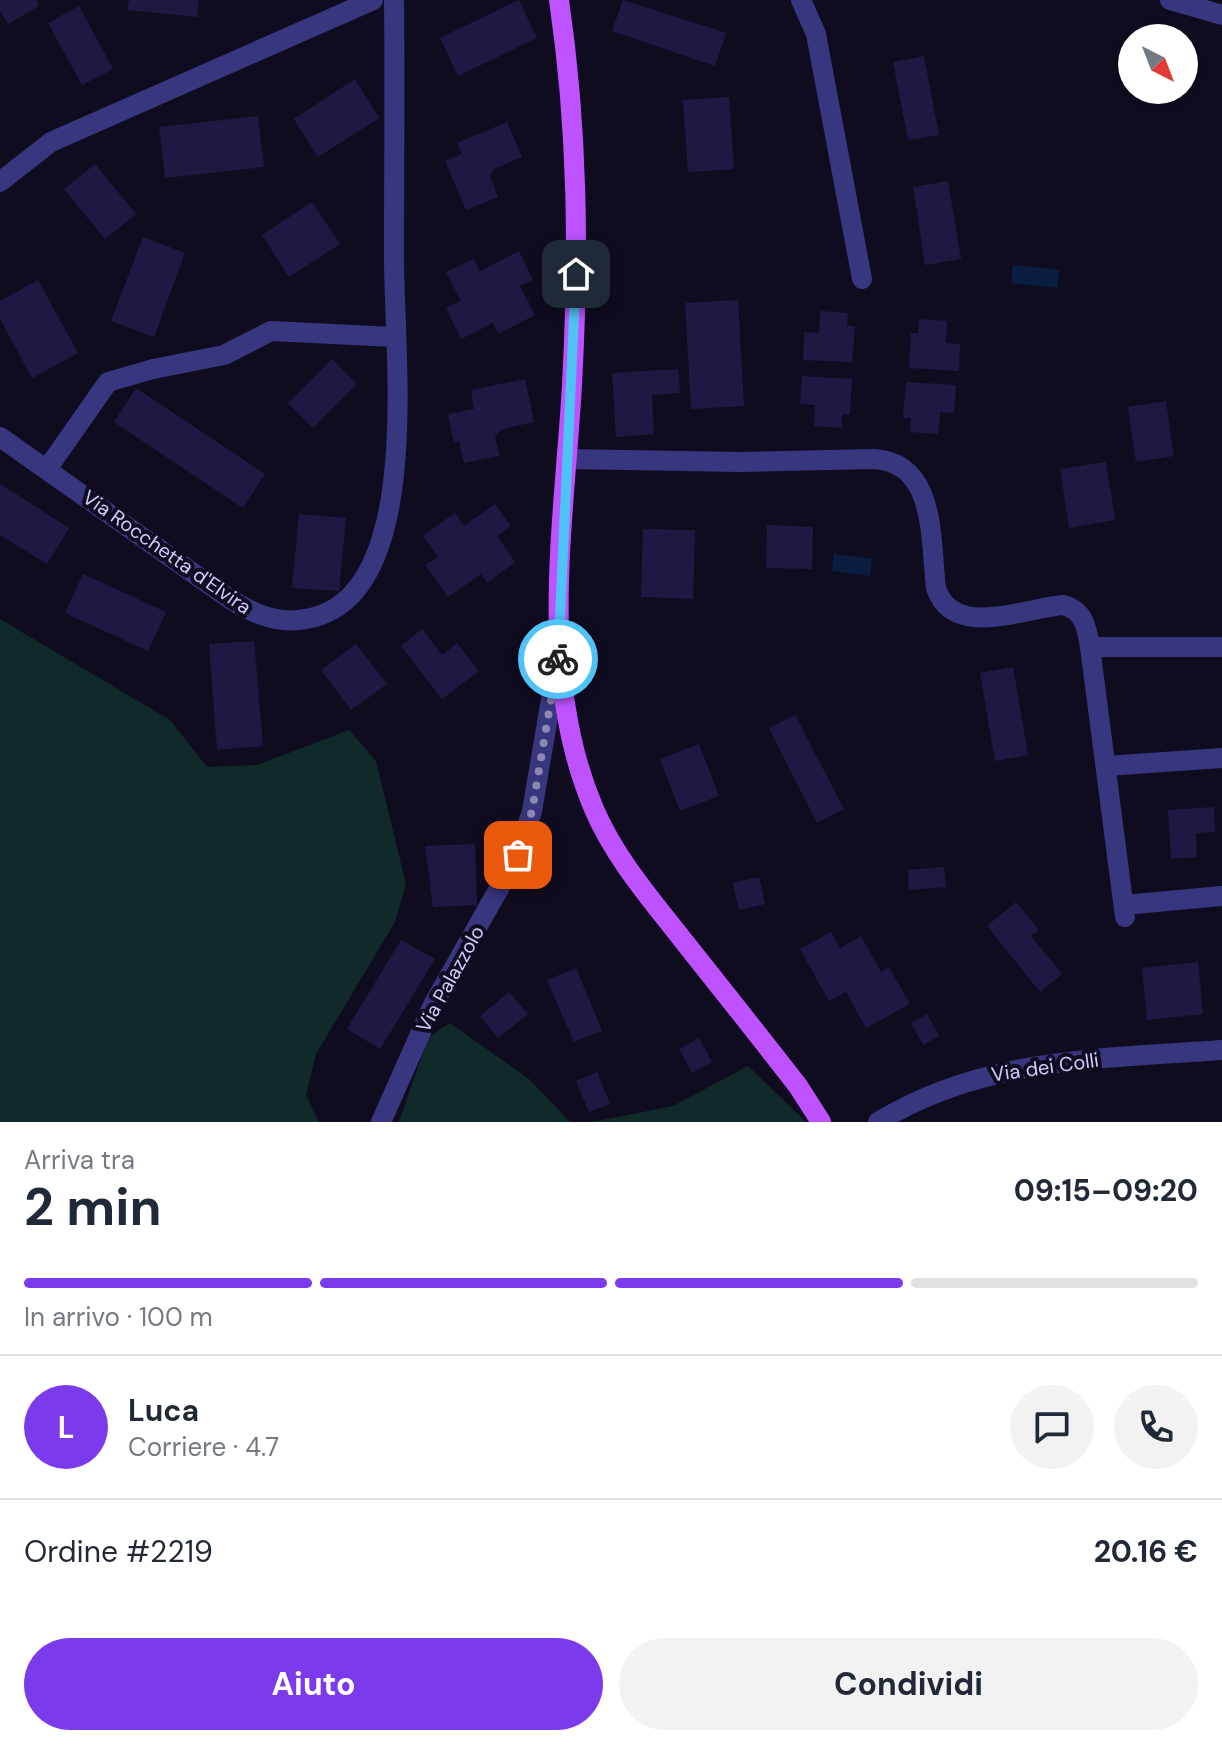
<!DOCTYPE html>
<html lang="it">
<head>
<meta charset="utf-8">
<style>
	body { margin:0; font-family:"DM Sans",sans-serif; background:#f2f2f3; color:#1f2937; height:100vh; display:flex; flex-direction:column; font-size:30px; white-space:nowrap }
	* { box-sizing:border-box; margin:0 }
	p { font-size:26px; color:#747a83 }
	.icon { flex:none; width:44px; height:44px; fill:none; stroke:currentColor; stroke-width:2; stroke-linecap:round; stroke-linejoin:round }
	.map { position:relative; height:1122px; overflow:hidden }
	.sheet { display:flex; flex-direction:column; background:#fff; flex:1 }
	.sheet>* { flex:none }
	.needle { width:52px; rotate:138deg }
	.fabs { position:absolute; left:1118px; top:24px; display:grid; gap:16px }
	.fabs a { display:grid; place-items:center; width:80px; height:80px; border-radius:50%; background:#fff; box-shadow:0 2px 6px #0004; font-size:40px }
	.pin { position:absolute; display:grid; place-items:center; width:68px; height:68px; color:#fff; margin:-34px; border-radius:16px; box-shadow:0 4px 12px #0006 }
	.courier { position:absolute; display:grid; place-items:center; width:80px; height:80px; margin:-40px; border:6px solid #4fc3f7; border-radius:50%; background:#fff; color:#222; box-shadow:0 2px 10px #0007 }
	.summary em { font-style:normal; font-weight:700 }
	.summary div { display:flex; flex-direction:column-reverse }
	.summary { display:flex; align-items:center; justify-content:space-between; height:136px; padding:0 24px }
	h1 { font-size:52px; font-weight:700; line-height:60px }
	.bar { display:grid; grid-template-columns:repeat(4,1fr); gap:12px 8px; align-content:center; height:96px; padding:0 24px }
	.bar i { height:10px; border-radius:6px; background:#e0e1e3 }
	.bar .active { background:#7c3aed }
	.bar p { grid-column:span 4 }
	.line { display:flex; align-items:center; gap:20px; padding:0 24px; border-top:2px solid #e0e1e3 }
	.line div { flex:1 }
	.round { display:grid; place-items:center; flex:none; width:84px; height:84px; border-radius:42px; background:#f2f2f3 }
	.action { display:flex; gap:16px; margin-top:auto; padding:16px 24px }
	.action a { flex:1; height:92px; border-radius:48px; background:#7c3aed; color:#fff; font-size:32px; font-weight:700; line-height:92px; text-align:center }
	.action a+a { background:#f2f2f3; color:#1f2937 }
	.map>svg:first-child { display:block }
</style>
</head>
<body>
<div class="map">
<svg width="1222" height="1122" viewBox="0 0 1222 1122">
	<rect width="100%" height="100%" fill="#100c20"/>
	<g fill="#0f2a29">
		<polygon points="0,619 170,720 207,767 257,765 349,730 376,761 406,884 395,922 316,1054 306,1095 319,1122 0,1122"/>
		<polygon points="450,1023 529,1079 570,1122 399,1122 428,1038"/>
		<polygon points="748,1066 806,1122 592,1122 673,1106"/>
	</g>
	<g fill="#0a1e42">
		<polygon points="1013,265 1059,270 1057,288 1011,283"/>
		<polygon points="834,554 872,559 870,576 832,571"/>
	</g>
	<g fill="#201842">
		<polygon points="0,0 36,0 39,6 8,24 0,10"/>
		<polygon points="129,0 199,0 197,17 127,10"/>
		<polygon points="519,0 537,38 458,76 440,38"/>
		<polygon points="623,0 726,33 715,66 612,31"/>
		<polygon points="79,6 113,69 82,85 48,23"/>
		<polygon points="924,56 939,135 908,140 893,62"/>
		<polygon points="355,79 379,118 318,157 294,119"/>
		<polygon points="729,97 734,169 688,172 683,100"/>
		<polygon points="258,116 264,167 165,178 159,127"/>
		<polygon points="507,122 522,157 494,169 490,176 498,197 466,210 445,161 462,154 457,143"/>
		<polygon points="95,164 136,214 105,239 64,189"/>
		<polygon points="948,181 961,259 925,265 913,187"/>
		<polygon points="312,202 340,244 289,277 262,235"/>
		<polygon points="143,237 185,253 154,337 111,321"/>
		<polygon points="519,251 533,280 520,286 535,315 498,334 493,323 461,339 446,308 461,301 446,272 474,259 480,271"/>
		<polygon points="38,280 78,353 32,378 0,319 0,301"/>
		<polygon points="738,300 744,406 691,409 685,303"/>
		<polygon points="820,311 848,313 847,326 855,326 852,362 803,360 804,332 819,333"/>
		<polygon points="919,319 947,321 946,343 960,344 959,371 909,368 911,333 918,333"/>
		<polygon points="332,359 357,384 313,428 288,403"/>
		<polygon points="678,369 680,393 652,395 654,434 616,437 612,373"/>
		<polygon points="802,376 852,379 850,415 842,414 842,428 814,426 815,405 800,404"/>
		<polygon points="525,379 534,422 502,429 495,436 499,456 464,463 459,441 454,442 448,414 474,409 471,390"/>
		<polygon points="906,382 956,385 954,413 940,412 938,434 910,432 911,418 903,418"/>
		<polygon points="136,388 265,474 243,508 114,422"/>
		<polygon points="1166,401 1174,456 1136,462 1128,407"/>
		<polygon points="1106,462 1115,520 1069,528 1060,469"/>
		<polygon points="0,484 69,528 47,564 0,535"/>
		<polygon points="495,504 511,526 497,536 515,562 487,583 481,574 448,597 425,565 438,557 423,536 455,513 464,526"/>
		<polygon points="299,514 346,518 339,591 292,588"/>
		<polygon points="767,525 813,527 812,569 766,568"/>
		<polygon points="643,529 695,530 693,599 641,597"/>
		<polygon points="83,574 166,612 148,651 65,613"/>
		<polygon points="422,629 442,655 457,643 479,671 442,699 401,646"/>
		<polygon points="254,641 263,746 217,750 209,644"/>
		<polygon points="356,644 387,684 351,710 321,670"/>
		<polygon points="1013,667 1028,755 995,761 980,673"/>
		<polygon points="795,715 844,809 817,823 769,728"/>
		<polygon points="699,744 719,796 680,811 660,759"/>
		<polygon points="1214,807 1215,832 1196,833 1197,857 1171,859 1168,810"/>
		<polygon points="475,844 477,905 433,907 425,846"/>
		<polygon points="944,867 946,887 909,890 908,870"/>
		<polygon points="759,877 765,904 739,910 733,883"/>
		<polygon points="1016,902 1039,930 1031,936 1062,974 1040,992 987,926"/>
		<polygon points="831,932 840,948 861,936 881,972 889,967 910,1004 866,1028 846,992 829,1001 800,949"/>
		<polygon points="401,940 435,959 380,1049 347,1029"/>
		<polygon points="1198,962 1203,1014 1147,1020 1142,968"/>
		<polygon points="576,968 602,1031 574,1042 547,980"/>
		<polygon points="509,992 528,1014 498,1038 480,1016"/>
		<polygon points="927,1014 939,1036 923,1045 911,1023"/>
		<polygon points="699,1038 712,1062 692,1073 679,1049"/>
		<polygon points="597,1072 610,1104 589,1112 576,1081"/>
	</g>
	<g fill="none" stroke-linecap="round" stroke-linejoin="round">
		<g stroke="#393680" stroke-width="20">
			<polyline points="801,0 816,34 862,279"/>
			<polyline points="1170,0 1222,15"/>
			<polyline points="0,182 51,142 373,0"/>
			<path d="M 0,437 L 230,599 C 260,618 287,627 321,615 C 424,578 393,343 394,255 C 394,170 395,85 394,0"/>
			<path d="M 567,459 L 740,462 L 873,459 C 937,462 930,540 936,588 C 953,640 1024,608 1063,605 C 1084,610 1087,628 1090,647 L 1125,917"/>
			<polyline points="47,469 108,382 153,369 224,355 271,331 395,337"/>
			<polyline points="1090,647 1222,647"/>
			<polyline points="1106,766 1222,758"/>
			<polyline points="1124,905 1222,896"/>
			<polyline points="381,1122 433,1005 518,855 532,811 558,658"/>
			<path d="M 878,1122 C 984,1057 1102,1059 1222,1050"/>
		</g>
		<path stroke="#be52ff" stroke-width="20" d="M 559,0 C 578,129 579,255 572,385 C 564,525 537,676 594,809 C 615,858 650,898 682,939 C 721,988 760,1037 798,1086 L 821,1122"/>
	</g>
	<g fill="none" stroke-linecap="round" stroke-linejoin="round">
		<polyline stroke="#8d88b1" stroke-width="8" stroke-dasharray="0 14.4" points="518,855 532,811 558,659"/>
		<polyline stroke="#4fc3f7" stroke-width="10" points="558,659 576,274"/>
	</g>
	<g text-anchor="middle" dominant-baseline="central" stroke-width="8" stroke-linejoin="round" paint-order="stroke">
		<g font-size="20" fill="#d1cbff" stroke="#100c20">
			<text transform="translate(167 552) rotate(35)">Via Rocchetta d'Elvira</text>
			<text transform="translate(450 979) rotate(-61)">Via Palazzolo</text>
			<text transform="translate(1045 1067) rotate(-8)">Via dei Colli</text>
		</g>
	</g>
</svg>
<div class="fabs">
<a><svg class="needle" viewBox="-14 -14 28 28"><path d="M0-13l5 13h-10z" fill="#e53935"/><path d="M0 13l5-13h-10z" fill="#747a83"/></svg></a>
</div>
<div class="pin" style="left:518px;top:855px;background:#ea580c"><svg class="icon" aria-label="bag" viewBox="0 0 24 24"><path d="M5 8h14l-1 12H6zM9 8a3 3 0 0 1 6 0"/></svg></div>
<div class="pin" style="left:576px;top:274px;background:#1f2937"><svg class="icon" aria-label="home" viewBox="0 0 24 24"><path d="M3 11l9-7 9 7M6 9v11h12V9"/></svg></div>
<div class="courier" style="left:558px;top:659px"><svg class="icon" aria-label="bike" viewBox="0 0 24 24"><circle cx="6" cy="16" r="4"/><circle cx="18" cy="16" r="4"/><path d="M6 16l4-8h5l3 8M10 8l3 8H6M13 5h3"/></svg></div>
</div>
<section class="sheet">
<div class="summary"><div><h1>2 min</h1><p>Arriva tra</p></div><em>09:15–09:20</em></div>
<div class="bar"><i class="active"></i><i class="active"></i><i class="active"></i><i></i><p>In arrivo · 100 m</p></div>
<div class="line" style="height:144px"><b class="round" style="background:#7c3aed;color:#fff">L</b><div><b>Luca</b><p>Corriere · 4.7</p></div><a class="round"><svg class="icon" aria-label="chat" viewBox="0 0 24 24"><path d="M4 5h16v11H9l-5 4z"/></svg></a><a class="round"><svg class="icon" aria-label="phone" viewBox="0 0 24 24"><path d="M5 4h4l2 5-3 2q2 4 5 5l2-3 5 2v4C11 20 4 13 5 4z"/></svg></a></div>
<div class="line" style="height:104px"><div>Ordine #2219</div><b>20.16 €</b></div>
<div class="action"><a>Aiuto</a><a>Condividi</a></div>
</section>
</body>
</html>
